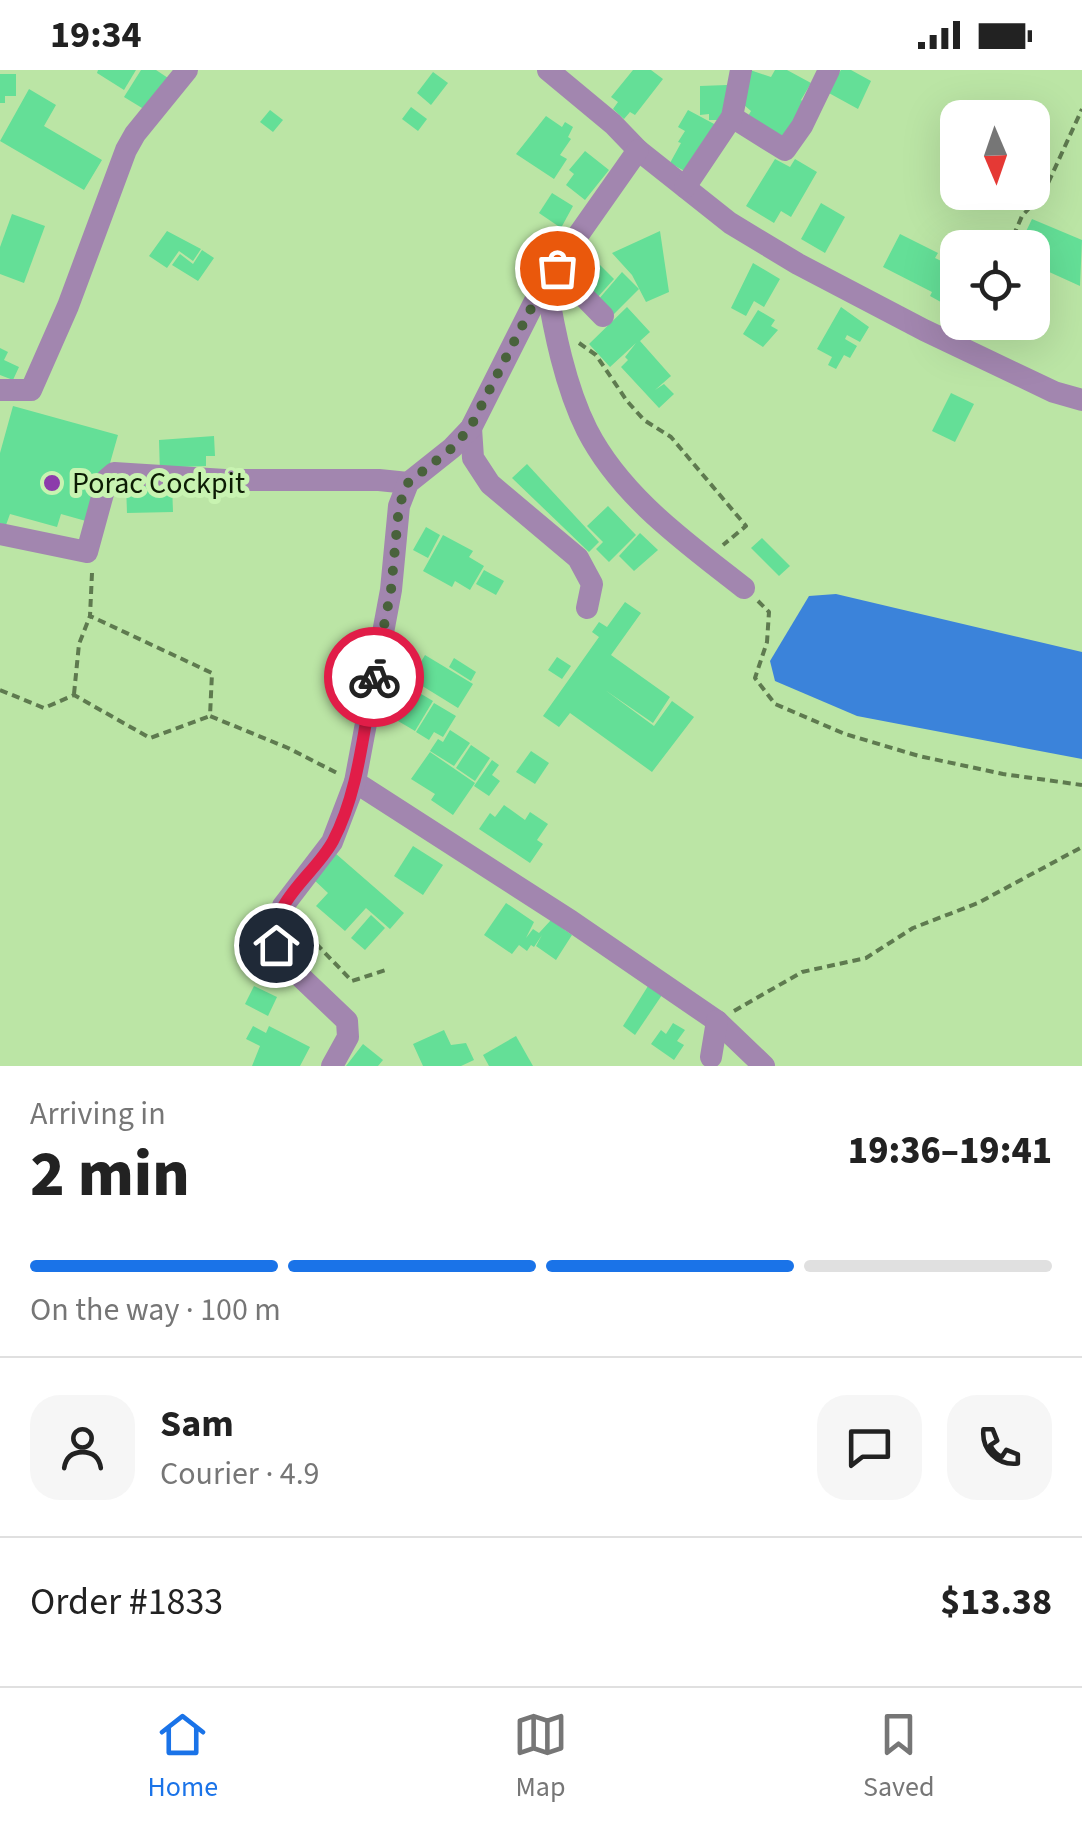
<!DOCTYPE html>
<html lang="en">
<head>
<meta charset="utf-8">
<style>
	body { margin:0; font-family:"Source Sans 3",sans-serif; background:#f6f6f6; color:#222; height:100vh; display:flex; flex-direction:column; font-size:38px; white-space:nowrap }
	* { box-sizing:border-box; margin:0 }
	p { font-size:32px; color:#767676 }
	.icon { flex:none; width:55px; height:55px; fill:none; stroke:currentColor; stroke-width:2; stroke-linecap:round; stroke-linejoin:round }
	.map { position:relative; height:996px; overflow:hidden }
	.panel { display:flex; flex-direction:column; background:#fff; flex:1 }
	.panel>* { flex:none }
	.needle { width:65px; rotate:178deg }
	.controls { position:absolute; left:940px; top:30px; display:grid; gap:20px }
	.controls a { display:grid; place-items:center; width:110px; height:110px; border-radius:20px; background:#fff; box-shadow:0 10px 40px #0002; font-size:50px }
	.pin { position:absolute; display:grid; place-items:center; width:85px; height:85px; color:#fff; margin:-42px; border:5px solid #fff; border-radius:50%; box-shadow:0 2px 10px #0007 }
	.courier { position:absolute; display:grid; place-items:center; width:100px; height:100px; margin:-50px; border:8px solid #e11d48; border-radius:50%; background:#fff; color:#222; box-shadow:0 2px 12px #0007 }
	.headline em { font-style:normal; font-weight:800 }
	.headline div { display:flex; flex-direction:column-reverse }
	.headline { display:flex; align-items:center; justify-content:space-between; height:170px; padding:0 30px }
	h1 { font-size:65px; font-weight:800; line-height:75px }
	.bar { display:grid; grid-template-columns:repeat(4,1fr); gap:15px 10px; align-content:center; height:120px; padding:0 30px }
	.bar i { height:12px; border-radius:8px; background:#e0e0e0 }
	.bar .active { background:#1a73e8 }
	.bar p { grid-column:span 4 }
	.line { display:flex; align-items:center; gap:25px; padding:0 30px; border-top:2px solid #e0e0e0 }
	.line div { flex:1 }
	.round { display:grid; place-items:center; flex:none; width:105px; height:105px; border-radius:30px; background:#f6f6f6 }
	.status { display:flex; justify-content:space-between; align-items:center; height:70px; padding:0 50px; background:#fff; direction:ltr }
	.status svg { height:28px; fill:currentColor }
	.tab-bar { display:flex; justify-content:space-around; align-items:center; height:140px; border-top:2px solid #e0e0e0; background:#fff; font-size:28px; color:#767676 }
	.tab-bar a { display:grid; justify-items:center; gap:5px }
	.tab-bar .active { color:#1a73e8 }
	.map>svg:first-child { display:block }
</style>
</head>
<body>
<div class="status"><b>19:34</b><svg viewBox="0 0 49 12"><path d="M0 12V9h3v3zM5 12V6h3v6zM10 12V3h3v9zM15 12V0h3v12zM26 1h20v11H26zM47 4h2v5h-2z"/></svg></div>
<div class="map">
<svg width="1082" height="996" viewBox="0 0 1082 996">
	<rect width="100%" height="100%" fill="#bbe5a5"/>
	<polygon fill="#3b83da" points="836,524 1082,582 1082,689 857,646 775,611 770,591 809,526"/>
	<g fill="#64df97">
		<polygon points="98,0 136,0 124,20 97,3"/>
		<polygon points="141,0 156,0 168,8 147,41 124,27"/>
		<polygon points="633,0 651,0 663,9 635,45 630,42 624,49 613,39 618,32 611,27"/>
		<polygon points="750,0 771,7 775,0 787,0 811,13 801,30 807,34 786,70 747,48 751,41 744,35"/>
		<polygon points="841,0 851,0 871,11 858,39 827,22"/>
		<polygon points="433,2 448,13 431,35 417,23"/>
		<polygon points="0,4 16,4 16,26 5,26 5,33 0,33"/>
		<polygon points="727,15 727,50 709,50 709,44 700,45 700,16"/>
		<polygon points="29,19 56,35 44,56 102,90 84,120 0,71"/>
		<polygon points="411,37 427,49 418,61 402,49"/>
		<polygon points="270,40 283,50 273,62 260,52"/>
		<polygon points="688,40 716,55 688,103 670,93 681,73 678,72 685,61 678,57"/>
		<polygon points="546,46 562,57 565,52 573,57 568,67 571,69 560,85 567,89 554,109 516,84"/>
		<polygon points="585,81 609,100 585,130 566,115 574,104 569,100"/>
		<polygon points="775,89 790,97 795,89 817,102 791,147 781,141 774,153 746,136"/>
		<polygon points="552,123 573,136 561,158 539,143"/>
		<polygon points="821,133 845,147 825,183 801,169"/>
		<polygon points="12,144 45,156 24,213 0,204 0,177"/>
		<polygon points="1032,149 1082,170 1080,216 1036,196 1032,203 1032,178 1018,178"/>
		<polygon points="167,161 201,179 193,191 179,181 167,198 149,186"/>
		<polygon points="660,161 669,222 646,232 632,205 612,183"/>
		<polygon points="900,164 938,183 935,188 958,199 958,215 950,230 958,218 958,253 943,245 948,236 930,226 932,222 883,197"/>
		<polygon points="202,180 214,188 198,211 172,195 180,184 193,194"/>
		<polygon points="583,183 594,192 578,210 567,201"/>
		<polygon points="597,192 614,209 596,229 578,213"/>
		<polygon points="753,193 780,209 764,237 754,231 746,246 731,238"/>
		<polygon points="622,202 639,219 613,245 598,230"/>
		<polygon points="627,237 650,262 640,271 671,306 655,320 664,314 674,324 659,338 621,297 628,290 625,287 636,273 610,297 589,274"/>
		<polygon points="841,237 869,257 860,272 847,265 845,269 857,276 850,288 844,285 836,299 828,295 832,287 817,279"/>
		<polygon points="758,240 775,250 771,256 778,260 763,277 743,264"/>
		<polygon points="0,278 8,282 4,290 19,297 13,310 0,305"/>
		<polygon points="951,323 974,334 955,372 932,361"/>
		<polygon points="13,336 118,365 93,453 61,444 57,457 10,444 6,455 0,453 0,383"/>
		<polygon points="214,366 215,386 206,386 206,396 177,397 160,404 159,370"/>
		<polygon points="527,394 599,472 589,482 512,408"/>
		<polygon points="172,413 173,442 127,443 126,414"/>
		<polygon points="608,436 636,465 609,492 596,479 603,472 587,456"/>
		<polygon points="426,457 440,465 428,488 413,480"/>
		<polygon points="640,463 658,480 634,501 619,486"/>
		<polygon points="443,465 473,481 469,487 484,496 470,520 455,511 452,517 423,501"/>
		<polygon points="762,468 790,496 779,506 751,478"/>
		<polygon points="484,500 504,511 496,525 476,514"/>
		<polygon points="625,532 641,543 611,585 670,627 653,653 605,620 654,656 672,631 694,647 652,702 570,643 559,657 543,646 599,567 592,562 599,552 607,557"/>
		<polygon points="425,585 473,614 458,638 411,609"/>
		<polygon points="557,587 571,596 562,609 548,600"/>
		<polygon points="454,588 476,602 471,611 449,597"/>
		<polygon points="411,618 433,631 415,661 393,648"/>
		<polygon points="434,633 456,646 443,667 434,662 429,670 416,662"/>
		<polygon points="450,660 470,673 454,696 430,681 438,669 443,672"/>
		<polygon points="471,675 490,688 475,711 456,698"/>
		<polygon points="531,681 549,693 535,714 516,702"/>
		<polygon points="430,682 475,713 453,745 431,730 435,724 411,709"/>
		<polygon points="492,690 499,695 492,705 500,711 489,726 474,716"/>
		<polygon points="504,735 525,750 530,742 548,754 537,770 543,774 530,793 479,759 490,743 495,747"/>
		<polygon points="413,776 443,795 423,825 394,806"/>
		<polygon points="335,783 404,843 390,859 366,838 345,861 316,836 328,823 312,808"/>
		<polygon points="506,833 534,852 526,868 533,859 539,863 551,850 572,865 556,890 536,876 542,865 534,877 531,875 527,881 519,875 512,884 484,865"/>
		<polygon points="371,845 385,858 365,880 351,868"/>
		<polygon points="254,916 277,927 268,946 245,934"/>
		<polygon points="648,916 662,925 635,965 623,956"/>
		<polygon points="673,953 685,960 677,971 684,975 674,990 651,974 661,960 666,964"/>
		<polygon points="253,956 266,963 269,956 310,977 300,996 252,996 260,976 246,969"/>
		<polygon points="444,960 451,975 466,973 474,990 461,996 423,996 413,974"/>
		<polygon points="516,966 533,996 489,996 483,985"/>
		<polygon points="363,974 383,990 378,996 346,996"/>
	</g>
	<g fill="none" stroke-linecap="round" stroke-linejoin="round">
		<g stroke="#5e7a4f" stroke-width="4" stroke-dasharray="8 5" stroke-linecap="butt">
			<polyline points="1008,178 1022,146 1044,122 1082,39"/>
			<polyline points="579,273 596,285 627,331 644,350 671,367 746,456 723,475"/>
			<polyline points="92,503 90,546 212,603 210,646 288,678 337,703"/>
			<polyline points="758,531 769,542 767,572 755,608 775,634 845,664 919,686 1003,704 1082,715"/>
			<polyline points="0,620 44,638 74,625 150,668 210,646"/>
			<polyline points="74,624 79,574 90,546"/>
			<polyline points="298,855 352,911 386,900"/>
			<polyline points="734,941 802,902 866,888 913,858 978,833 1082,777"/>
		</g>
		<g stroke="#a286af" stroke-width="22">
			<polyline points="548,0 613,54 638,80 730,153 798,194 924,260 1054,322 1082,330"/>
			<polyline points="732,47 785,80 802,56 829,0"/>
			<polyline points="685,117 732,47 741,0"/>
			<polyline points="557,199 603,246"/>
			<path d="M 546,212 C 554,260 565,316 587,360 C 622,428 687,473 744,518"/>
			<polyline points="0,320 31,320 68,236 126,80 135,64 187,0"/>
			<polyline points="471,358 473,388 490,414 578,488 592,514 587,538"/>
			<polyline points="0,464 87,482 107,409 114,403 225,410 379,410 408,413"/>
			<polyline points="355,712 571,851 717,951 764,996"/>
			<polyline points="711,987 717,951"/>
			<polyline points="332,996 348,967 347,951 284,891 274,860 283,836 332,772 355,712 391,520 399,436 408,413 452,378 471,358 543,215 638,80"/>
		</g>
	</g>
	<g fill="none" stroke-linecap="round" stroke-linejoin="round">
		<polyline stroke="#49623c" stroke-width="10" stroke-dasharray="0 18" points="374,607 391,520 399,436 408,413 452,378 470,358 543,215 557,198"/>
		<path stroke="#e11d48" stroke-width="12" d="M 276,875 C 269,831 314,806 333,771 C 359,721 363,661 374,607"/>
	</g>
	<circle fill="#8c3cab" stroke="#c8f3b1" stroke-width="4" cx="52" cy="413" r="10"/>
	<g text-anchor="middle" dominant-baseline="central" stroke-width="10" stroke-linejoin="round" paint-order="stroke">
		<g font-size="30" fill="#0c1b04" stroke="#c8f3b1" text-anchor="start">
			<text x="72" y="413">Porac Cockpit</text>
		</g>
	</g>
</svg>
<div class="controls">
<a><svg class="needle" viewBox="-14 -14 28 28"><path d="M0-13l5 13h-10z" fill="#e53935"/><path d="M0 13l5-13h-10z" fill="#767676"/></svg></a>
<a><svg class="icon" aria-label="locate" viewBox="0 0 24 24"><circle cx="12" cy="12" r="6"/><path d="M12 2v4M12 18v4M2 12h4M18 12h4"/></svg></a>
</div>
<div class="pin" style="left:557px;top:198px;background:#ea580c"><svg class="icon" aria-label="bag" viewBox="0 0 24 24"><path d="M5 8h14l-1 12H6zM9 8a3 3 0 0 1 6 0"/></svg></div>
<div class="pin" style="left:276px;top:875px;background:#1f2937"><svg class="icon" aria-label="home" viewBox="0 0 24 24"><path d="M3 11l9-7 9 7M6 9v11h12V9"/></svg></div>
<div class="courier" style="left:374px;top:607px"><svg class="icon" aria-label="bike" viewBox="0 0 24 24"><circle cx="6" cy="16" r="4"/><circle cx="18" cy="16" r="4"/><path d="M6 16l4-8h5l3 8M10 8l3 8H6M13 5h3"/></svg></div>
</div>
<section class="panel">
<div class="headline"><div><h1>2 min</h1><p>Arriving in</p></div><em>19:36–19:41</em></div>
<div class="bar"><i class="active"></i><i class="active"></i><i class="active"></i><i></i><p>On the way · 100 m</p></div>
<div class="line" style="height:180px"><a class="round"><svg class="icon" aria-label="person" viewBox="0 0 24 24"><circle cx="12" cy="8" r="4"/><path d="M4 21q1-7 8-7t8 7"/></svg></a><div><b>Sam</b><p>Courier · 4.9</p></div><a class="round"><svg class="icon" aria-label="chat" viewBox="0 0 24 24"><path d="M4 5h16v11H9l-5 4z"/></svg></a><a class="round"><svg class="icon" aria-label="phone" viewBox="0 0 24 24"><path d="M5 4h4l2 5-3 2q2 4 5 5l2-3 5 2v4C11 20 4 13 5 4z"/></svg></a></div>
<div class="line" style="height:130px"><div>Order #1833</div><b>$13.38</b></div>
</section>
<nav class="tab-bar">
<a class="active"><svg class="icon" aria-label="home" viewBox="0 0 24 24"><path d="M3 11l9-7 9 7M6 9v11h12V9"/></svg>Home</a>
<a><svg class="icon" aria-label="map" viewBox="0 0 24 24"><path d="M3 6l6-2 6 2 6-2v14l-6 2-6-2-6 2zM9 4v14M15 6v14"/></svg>Map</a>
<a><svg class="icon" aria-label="saved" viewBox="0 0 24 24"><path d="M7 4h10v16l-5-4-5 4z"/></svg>Saved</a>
</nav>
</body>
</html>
